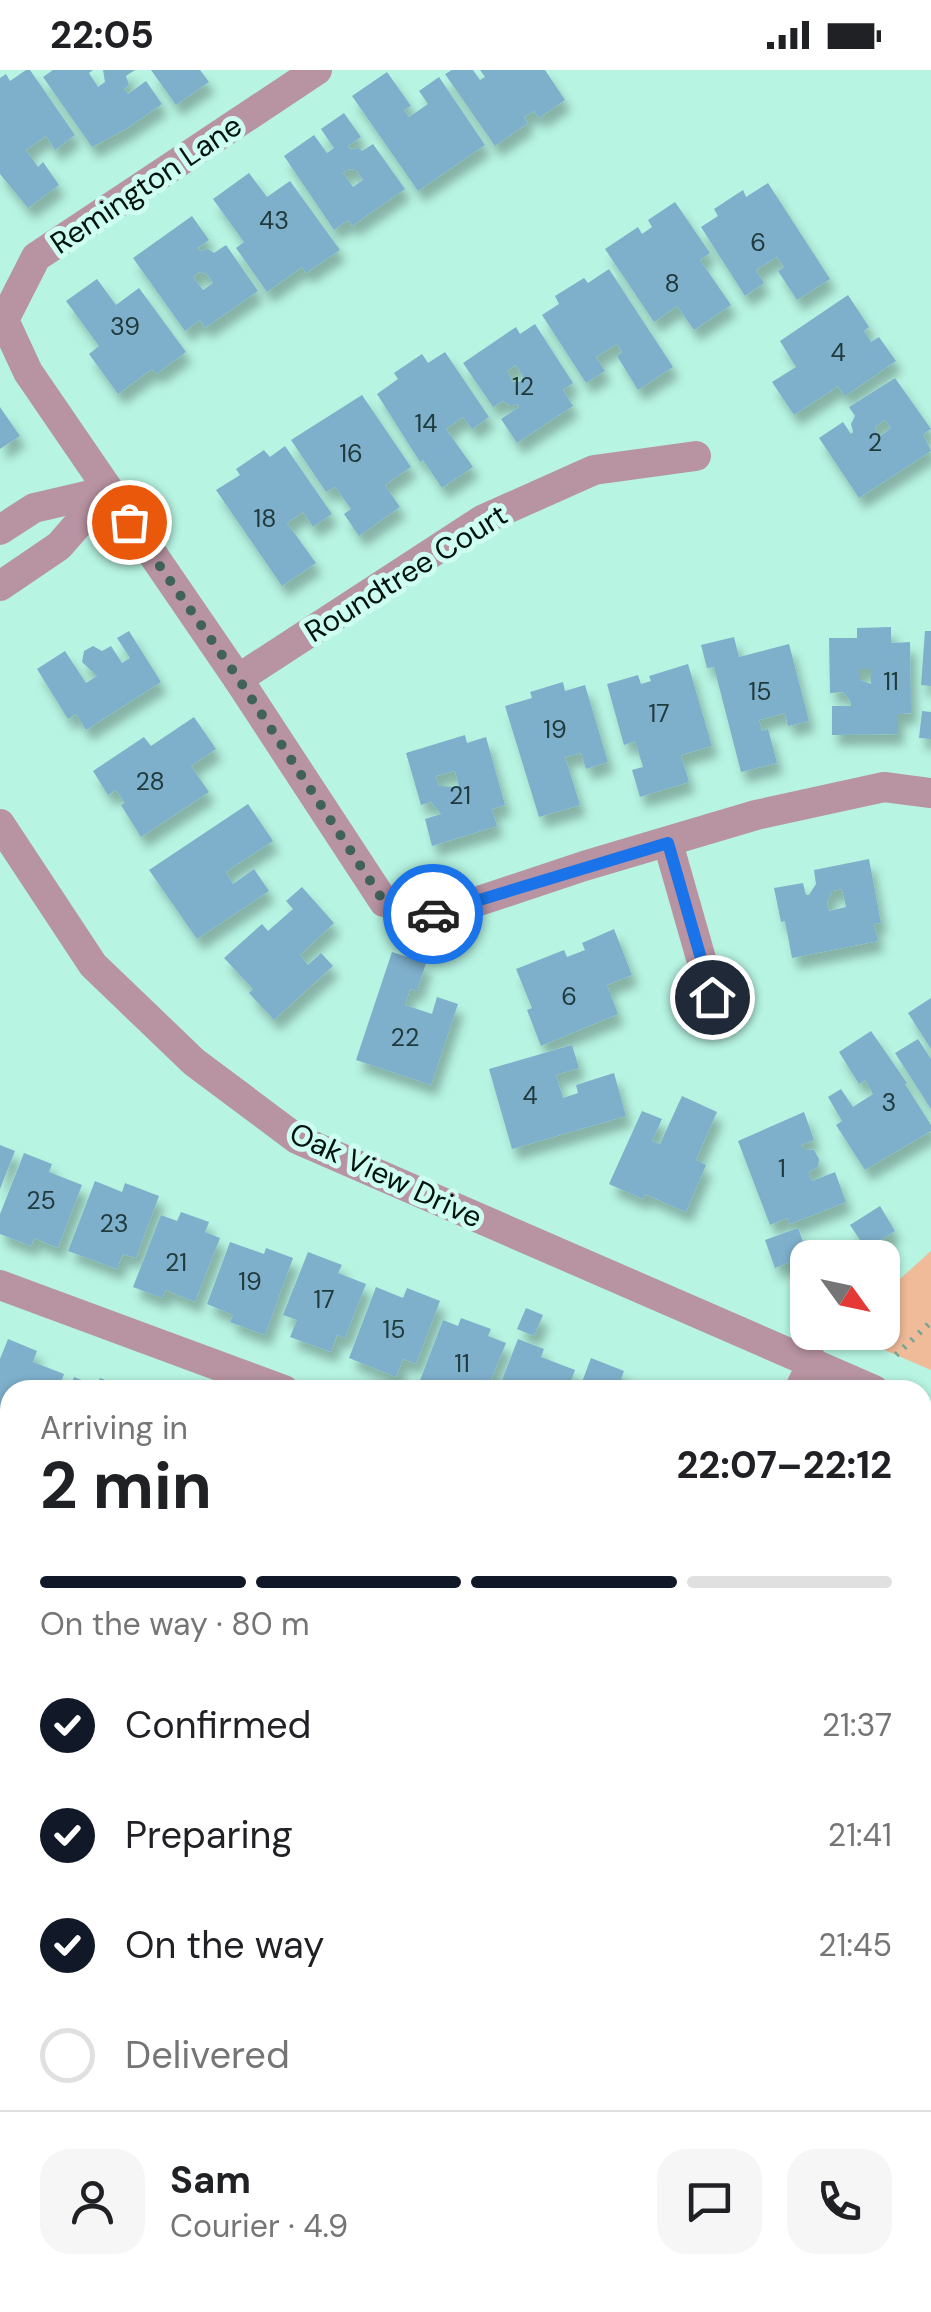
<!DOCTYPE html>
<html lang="en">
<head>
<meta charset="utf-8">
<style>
	body { margin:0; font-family:"DM Sans",sans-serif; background:#f6f6f6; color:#202124; height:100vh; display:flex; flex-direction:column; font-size:38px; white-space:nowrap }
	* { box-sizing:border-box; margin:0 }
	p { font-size:32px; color:#757577 }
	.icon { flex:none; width:55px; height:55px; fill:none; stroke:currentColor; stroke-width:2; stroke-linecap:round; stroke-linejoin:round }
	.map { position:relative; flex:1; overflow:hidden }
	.details { position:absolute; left:0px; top:1310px; width:932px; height:932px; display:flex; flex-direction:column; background:#fff; border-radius:30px 30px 0 0; box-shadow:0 2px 8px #0004 }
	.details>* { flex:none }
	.needle { width:65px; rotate:123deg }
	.controls { position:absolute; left:790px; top:1170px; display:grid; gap:20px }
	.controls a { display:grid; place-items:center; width:110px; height:110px; border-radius:20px; background:#fff; box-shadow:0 2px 8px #0004; font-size:50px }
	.pin { position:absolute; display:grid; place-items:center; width:85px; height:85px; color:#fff; margin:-42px; border:5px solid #fff; border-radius:50%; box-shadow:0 2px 10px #0007 }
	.courier { position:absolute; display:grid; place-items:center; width:100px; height:100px; margin:-50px; border:8px solid #1a73e8; border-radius:50%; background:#fff; color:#222; box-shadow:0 2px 12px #0007 }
	.head em { font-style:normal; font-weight:700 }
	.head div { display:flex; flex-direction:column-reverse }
	.head { display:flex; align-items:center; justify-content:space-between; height:170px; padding:0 40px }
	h1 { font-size:65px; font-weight:700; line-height:75px }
	.bar { display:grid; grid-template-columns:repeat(4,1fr); gap:15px 10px; align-content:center; height:120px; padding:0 40px }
	.bar i { height:12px; border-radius:8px; background:#e0e0e0 }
	.bar .selected { background:#111827 }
	.bar p { grid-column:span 4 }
	.line { display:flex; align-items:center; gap:25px; padding:0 40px; border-top:2px solid #e0e0e0 }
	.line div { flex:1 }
	.round { display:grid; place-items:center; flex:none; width:105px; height:105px; border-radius:30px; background:#f6f6f6 }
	ol { padding:0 40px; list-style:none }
	li { display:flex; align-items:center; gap:30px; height:110px }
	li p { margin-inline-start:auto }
	li .icon { padding:10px; border-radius:50%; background:#111827; color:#fff; stroke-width:4 }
	li:last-child { color:#757577 }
	li i { width:55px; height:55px; border:5px solid #e0e0e0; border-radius:50% }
	.status { display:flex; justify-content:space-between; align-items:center; height:70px; padding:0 50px; background:#fff; direction:ltr }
	.status svg { height:28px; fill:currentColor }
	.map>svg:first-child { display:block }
</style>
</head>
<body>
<div class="status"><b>22:05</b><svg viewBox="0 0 49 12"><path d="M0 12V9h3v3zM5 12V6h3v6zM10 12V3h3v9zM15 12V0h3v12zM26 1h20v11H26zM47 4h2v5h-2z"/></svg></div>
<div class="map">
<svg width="931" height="2242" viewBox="0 0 931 2242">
	<defs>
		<filter id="shadow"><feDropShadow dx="6" dy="11" stdDeviation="5" flood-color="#0004"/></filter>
	</defs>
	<rect width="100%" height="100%" fill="#b7f4e2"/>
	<polygon fill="#efbb99" points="931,1181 931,1300 845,1263 882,1262 883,1224"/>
	<g fill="#7eafcb" fill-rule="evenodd" filter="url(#shadow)">
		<polygon points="26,0 30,0 75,65 55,80 46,66 26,80 38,97 43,92 59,115 28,138 0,104 0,8 6,4 10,11"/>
		<polygon points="53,0 93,0 89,3 98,17 105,12 103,0 135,0 126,6 129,15 124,19 128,24 146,11 162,34 126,59 92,77 43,7"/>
		<polygon points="151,0 200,0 209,12 176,35"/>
		<polygon points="452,0 473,0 480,10 485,7 480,0 545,0 565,30 539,48 534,41 524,47 528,53 495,76 445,4"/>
		<polygon points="387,2 411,36 404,40 409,47 428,34 419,21 439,7 485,75 418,121 352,26"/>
		<path d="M 344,43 L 361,67 L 348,76 L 350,79 L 359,78 L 362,81 L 373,74 L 405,119 L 352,156 L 348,150 L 334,160 L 284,86 L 314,65 L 327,83 L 334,78 L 321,59 ZM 349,99 L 356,100 L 363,110 L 353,117 L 343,103 Z"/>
		<polygon points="249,103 267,127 290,111 340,180 306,203 302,197 267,222 236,178 244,172 213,129"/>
		<polygon points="768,113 830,209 797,230 778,201 784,197 777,187 756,200 764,213 745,226 701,157 718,146 714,139 743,120 746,127"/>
		<polygon points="675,132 710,183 700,190 731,235 694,260 677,236 654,252 605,179 638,157 642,164 652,157 648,150"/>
		<path d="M 192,146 L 209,170 L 198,178 L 200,181 L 208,179 L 214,183 L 226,175 L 258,221 L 205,258 L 200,250 L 185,261 L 133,188 ZM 199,202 L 207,204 L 213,213 L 203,220 L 193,207 Z"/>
		<polygon points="609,199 673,297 638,320 617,286 622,282 617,274 596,287 605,301 586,313 542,245 559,234 555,226 584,208 588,213"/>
		<polygon points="97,209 116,235 139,218 186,282 156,304 152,299 118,324 89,284 99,276 66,231"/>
		<polygon points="848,225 869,257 864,261 871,272 879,267 896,291 845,326 838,316 794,345 772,312 796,297 780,271"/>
		<path d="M 535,254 L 573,313 L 563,320 L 573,336 L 517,373 L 501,349 L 519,337 L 518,334 L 511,336 L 503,331 L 493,337 L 463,293 L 516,257 L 520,264 ZM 516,295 L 524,308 L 519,312 L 513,312 L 507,301 Z"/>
		<polygon points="445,282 489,347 472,359 463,347 446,359 473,397 442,418 423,390 420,392 377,324 398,309 394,303 422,284 428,293"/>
		<path d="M 895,308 L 931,359 L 923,364 L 931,381 L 859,428 L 819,368 L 843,352 L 851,364 L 853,362 L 851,354 L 855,346 L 849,337 ZM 885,350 L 891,358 L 879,367 L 875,357 Z"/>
		<polygon points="362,325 411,397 385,415 400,437 359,466 344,444 351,439 335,417 326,422 291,370"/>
		<polygon points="0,337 20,366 0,379"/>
		<polygon points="285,376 332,444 313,457 303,442 287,453 316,493 282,516 216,420 240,405 236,399 264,380 270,387"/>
		<path d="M 891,557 L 891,573 L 910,572 L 911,643 L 898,644 L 898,664 L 832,665 L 832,636 L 851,636 L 851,632 L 843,622 L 830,623 L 829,568 L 857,568 L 857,558 ZM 860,599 L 871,599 L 871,614 L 860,610 Z"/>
		<polygon points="129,561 161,612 86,660 76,644 68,649 37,599 65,581 86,613 97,606 82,592 84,581 93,576 102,581 111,576 122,593 130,588 117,568"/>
		<polygon points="925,561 931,561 931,616 921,615"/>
		<polygon points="734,567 739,587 789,574 809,651 788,656 785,643 759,650 762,661 768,659 777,693 741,702 714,597 707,598 701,575"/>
		<polygon points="688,594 712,676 681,685 689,712 640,727 632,700 643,697 635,671 624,675 607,614 638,605 641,614 651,611 649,606"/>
		<polygon points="563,612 565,621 585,615 608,692 586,699 581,683 565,687 580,735 539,747 505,636 532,628 530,622"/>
		<polygon points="922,641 931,642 931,669 919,668"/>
		<polygon points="194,647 216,679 191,696 209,722 141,767 121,735 125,733 116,720 108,725 93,701 144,667 151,676"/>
		<path d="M 465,665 L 467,673 L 486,667 L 505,735 L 492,739 L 497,756 L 432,776 L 425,749 L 441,744 L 431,732 L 421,735 L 406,683 ZM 455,701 L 459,717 L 439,716 L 436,706 Z"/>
		<polygon points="248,734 273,771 226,802 233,814 254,799 269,821 197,869 149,800"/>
		<path d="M 869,789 L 881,853 L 874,854 L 878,871 L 792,888 L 785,851 L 781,852 L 774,818 L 803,813 L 806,825 L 809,825 L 816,814 L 814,800 ZM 842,819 L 846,837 L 829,841 L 827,833 L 832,821 Z"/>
		<polygon points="302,817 334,853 300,885 308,895 321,883 333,896 274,950 249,923 253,919 224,888 262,854 268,861 293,839 286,831"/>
		<polygon points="614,859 632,905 607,915 618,944 541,976 527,940 532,938 516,899 564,880 567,887 585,880 582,873"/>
		<polygon points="392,882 426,893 417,921 410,919 405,935 432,944 437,927 458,934 431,1015 356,990"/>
		<polygon points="931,928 931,979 908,943"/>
		<polygon points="871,961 907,1013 905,1014 931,1055 931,1061 865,1100 836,1055 842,1051 828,1027 841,1019 853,1037 873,1024 865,1010 859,1014 839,982"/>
		<polygon points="918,969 931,989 931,1039 895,983"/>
		<polygon points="572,975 579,998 556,1005 563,1028 578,1023 576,1015 614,1003 626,1046 512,1079 489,999"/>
		<polygon points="682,1026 717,1042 696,1090 706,1095 686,1142 645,1124 643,1129 609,1114 642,1041 662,1049 652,1071 660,1074"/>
		<polygon points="804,1042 814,1070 801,1075 803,1079 814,1080 819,1089 818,1097 809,1102 812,1111 835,1102 846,1132 790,1154 787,1148 770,1155 738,1071"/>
		<polygon points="0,1075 15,1081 0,1119"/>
		<polygon points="24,1083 52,1094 49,1102 82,1115 58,1178 34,1168 31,1176 0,1164 0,1144"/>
		<polygon points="95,1111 122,1122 125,1113 159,1126 136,1188 123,1184 117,1199 68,1181"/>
		<polygon points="880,1136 895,1161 866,1179 850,1155"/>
		<polygon points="181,1142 209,1152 205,1162 220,1168 195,1232 166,1220 162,1228 133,1217 161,1145 177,1151"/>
		<polygon points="798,1158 808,1185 775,1198 765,1170"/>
		<polygon points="230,1172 264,1184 266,1178 293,1188 265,1265 230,1252 233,1245 207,1234"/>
		<polygon points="308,1182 342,1195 338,1203 366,1214 345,1268 337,1265 331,1282 290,1267 297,1250 283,1245"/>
		<polygon points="376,1217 403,1228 407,1218 440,1231 416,1294 403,1289 396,1307 349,1288"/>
		<polygon points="526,1238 543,1245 534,1266 517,1259"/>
		<polygon points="461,1248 491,1259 488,1266 506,1273 487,1320 439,1320 419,1313 443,1250 458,1256"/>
		<polygon points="8,1269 37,1281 33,1292 64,1304 58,1320 10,1320 10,1356 0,1352 0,1289"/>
		<polygon points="518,1269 544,1279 541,1287 575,1300 568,1320 498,1320"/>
		<polygon points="591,1288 624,1301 621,1309 650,1320 579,1320"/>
		<polygon points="74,1307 97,1316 100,1308 130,1320 69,1320"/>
		<polygon points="0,1416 10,1419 10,1499 0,1495"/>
		<polygon points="0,1712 10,1722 10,1790 0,1800"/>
		<polygon points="10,1809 10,1837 0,1829 0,1820"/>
		<polygon points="467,2232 539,2232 531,2242 458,2242"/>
	</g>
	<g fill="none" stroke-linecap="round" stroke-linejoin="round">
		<polyline stroke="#77a698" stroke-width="6" stroke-dasharray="2.5 8" stroke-linecap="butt" points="896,1285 931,1252"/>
		<g stroke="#b893a1" stroke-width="30">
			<polyline points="317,0 36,187 4,250 28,302 238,609 384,832 437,845 584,796 756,745 884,717 931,723"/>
			<polyline points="0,460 34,438 107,421"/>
			<polyline points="0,516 59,476 107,421"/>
			<polyline points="238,609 482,450 594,400 696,386"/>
			<polyline points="668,773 712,927"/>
			<polyline points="0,1215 284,1320"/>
			<polyline points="799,1320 813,1292"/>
		</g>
		<g stroke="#b893a1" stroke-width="30">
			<polyline points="0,754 93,895 194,992 297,1069 874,1320"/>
			<polyline points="922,1345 931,1350"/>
			<polyline points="922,1543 931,1531"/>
			<polyline points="731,2242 736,2232"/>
		</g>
		<g stroke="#a06c80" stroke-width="30">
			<polyline points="0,2131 10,2140"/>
			<polyline points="116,2232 127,2242"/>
		</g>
	</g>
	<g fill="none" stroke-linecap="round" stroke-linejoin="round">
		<polyline stroke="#406258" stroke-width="10" stroke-dasharray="0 18" points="129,452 238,608 384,832 433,844"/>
		<polyline stroke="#1a73e8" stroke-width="12" points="433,844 668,773 712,927"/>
	</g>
	<g text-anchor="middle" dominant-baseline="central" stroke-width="10" stroke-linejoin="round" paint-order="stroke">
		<g font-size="25" fill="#203b3d">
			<text x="274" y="150">43</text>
			<text x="758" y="172">6</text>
			<text x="672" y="213">8</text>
			<text x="125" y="256">39</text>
			<text x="838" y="282">4</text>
			<text x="523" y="316">12</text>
			<text x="426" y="353">14</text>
			<text x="875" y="372">2</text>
			<text x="351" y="383">16</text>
			<text x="265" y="448">18</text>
			<text x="891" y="611">11</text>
			<text x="760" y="621">15</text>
			<text x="659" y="643">17</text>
			<text x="555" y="659">19</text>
			<text x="150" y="711">28</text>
			<text x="460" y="725">21</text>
			<text x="569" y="926">6</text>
			<text x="405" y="967">22</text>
			<text x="530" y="1025">4</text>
			<text x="889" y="1032">3</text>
			<text x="782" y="1098">1</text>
			<text x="41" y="1130">25</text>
			<text x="114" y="1153">23</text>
			<text x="176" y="1192">21</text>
			<text x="250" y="1211">19</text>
			<text x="324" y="1229">17</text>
			<text x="394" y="1259">15</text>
			<text x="462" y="1293">11</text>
		</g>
		<g font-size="30" fill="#00140e" stroke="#cefef0">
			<text transform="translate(146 114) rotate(-34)">Remington Lane</text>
			<text transform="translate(406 503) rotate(-32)">Roundtree Court</text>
			<text transform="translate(386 1105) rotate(25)">Oak View Drive</text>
		</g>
	</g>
</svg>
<div class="controls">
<a><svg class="needle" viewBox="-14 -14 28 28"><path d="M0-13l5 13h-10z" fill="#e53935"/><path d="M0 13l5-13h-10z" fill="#757577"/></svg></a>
</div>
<div class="pin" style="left:129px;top:452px;background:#ea580c"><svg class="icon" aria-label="bag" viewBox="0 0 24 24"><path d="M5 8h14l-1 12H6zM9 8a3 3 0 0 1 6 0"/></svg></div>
<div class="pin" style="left:712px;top:927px;background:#1f2937"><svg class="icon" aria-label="home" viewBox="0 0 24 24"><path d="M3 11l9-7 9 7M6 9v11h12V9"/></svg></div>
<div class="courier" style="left:433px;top:844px"><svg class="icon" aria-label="car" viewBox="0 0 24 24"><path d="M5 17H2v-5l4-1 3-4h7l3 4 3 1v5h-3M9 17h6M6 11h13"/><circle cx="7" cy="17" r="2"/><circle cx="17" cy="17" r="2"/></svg></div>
<section class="details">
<div class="head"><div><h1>2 min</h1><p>Arriving in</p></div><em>22:07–22:12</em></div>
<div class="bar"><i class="selected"></i><i class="selected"></i><i class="selected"></i><i></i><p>On the way · 80 m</p></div>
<ol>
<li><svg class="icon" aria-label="check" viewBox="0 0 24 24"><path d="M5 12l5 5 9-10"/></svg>Confirmed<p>21:37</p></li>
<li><svg class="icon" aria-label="check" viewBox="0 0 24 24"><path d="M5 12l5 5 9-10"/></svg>Preparing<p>21:41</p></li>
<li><svg class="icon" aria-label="check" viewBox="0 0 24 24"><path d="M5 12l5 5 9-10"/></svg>On the way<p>21:45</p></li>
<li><i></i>Delivered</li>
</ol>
<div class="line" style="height:180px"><a class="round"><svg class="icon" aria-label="person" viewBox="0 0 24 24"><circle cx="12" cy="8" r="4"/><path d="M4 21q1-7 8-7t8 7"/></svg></a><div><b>Sam</b><p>Courier · 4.9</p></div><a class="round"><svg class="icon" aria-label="chat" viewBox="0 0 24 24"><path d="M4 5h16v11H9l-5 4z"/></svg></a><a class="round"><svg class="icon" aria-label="phone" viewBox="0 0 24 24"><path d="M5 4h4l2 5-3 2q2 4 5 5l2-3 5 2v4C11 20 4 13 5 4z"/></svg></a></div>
</section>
</div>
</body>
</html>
